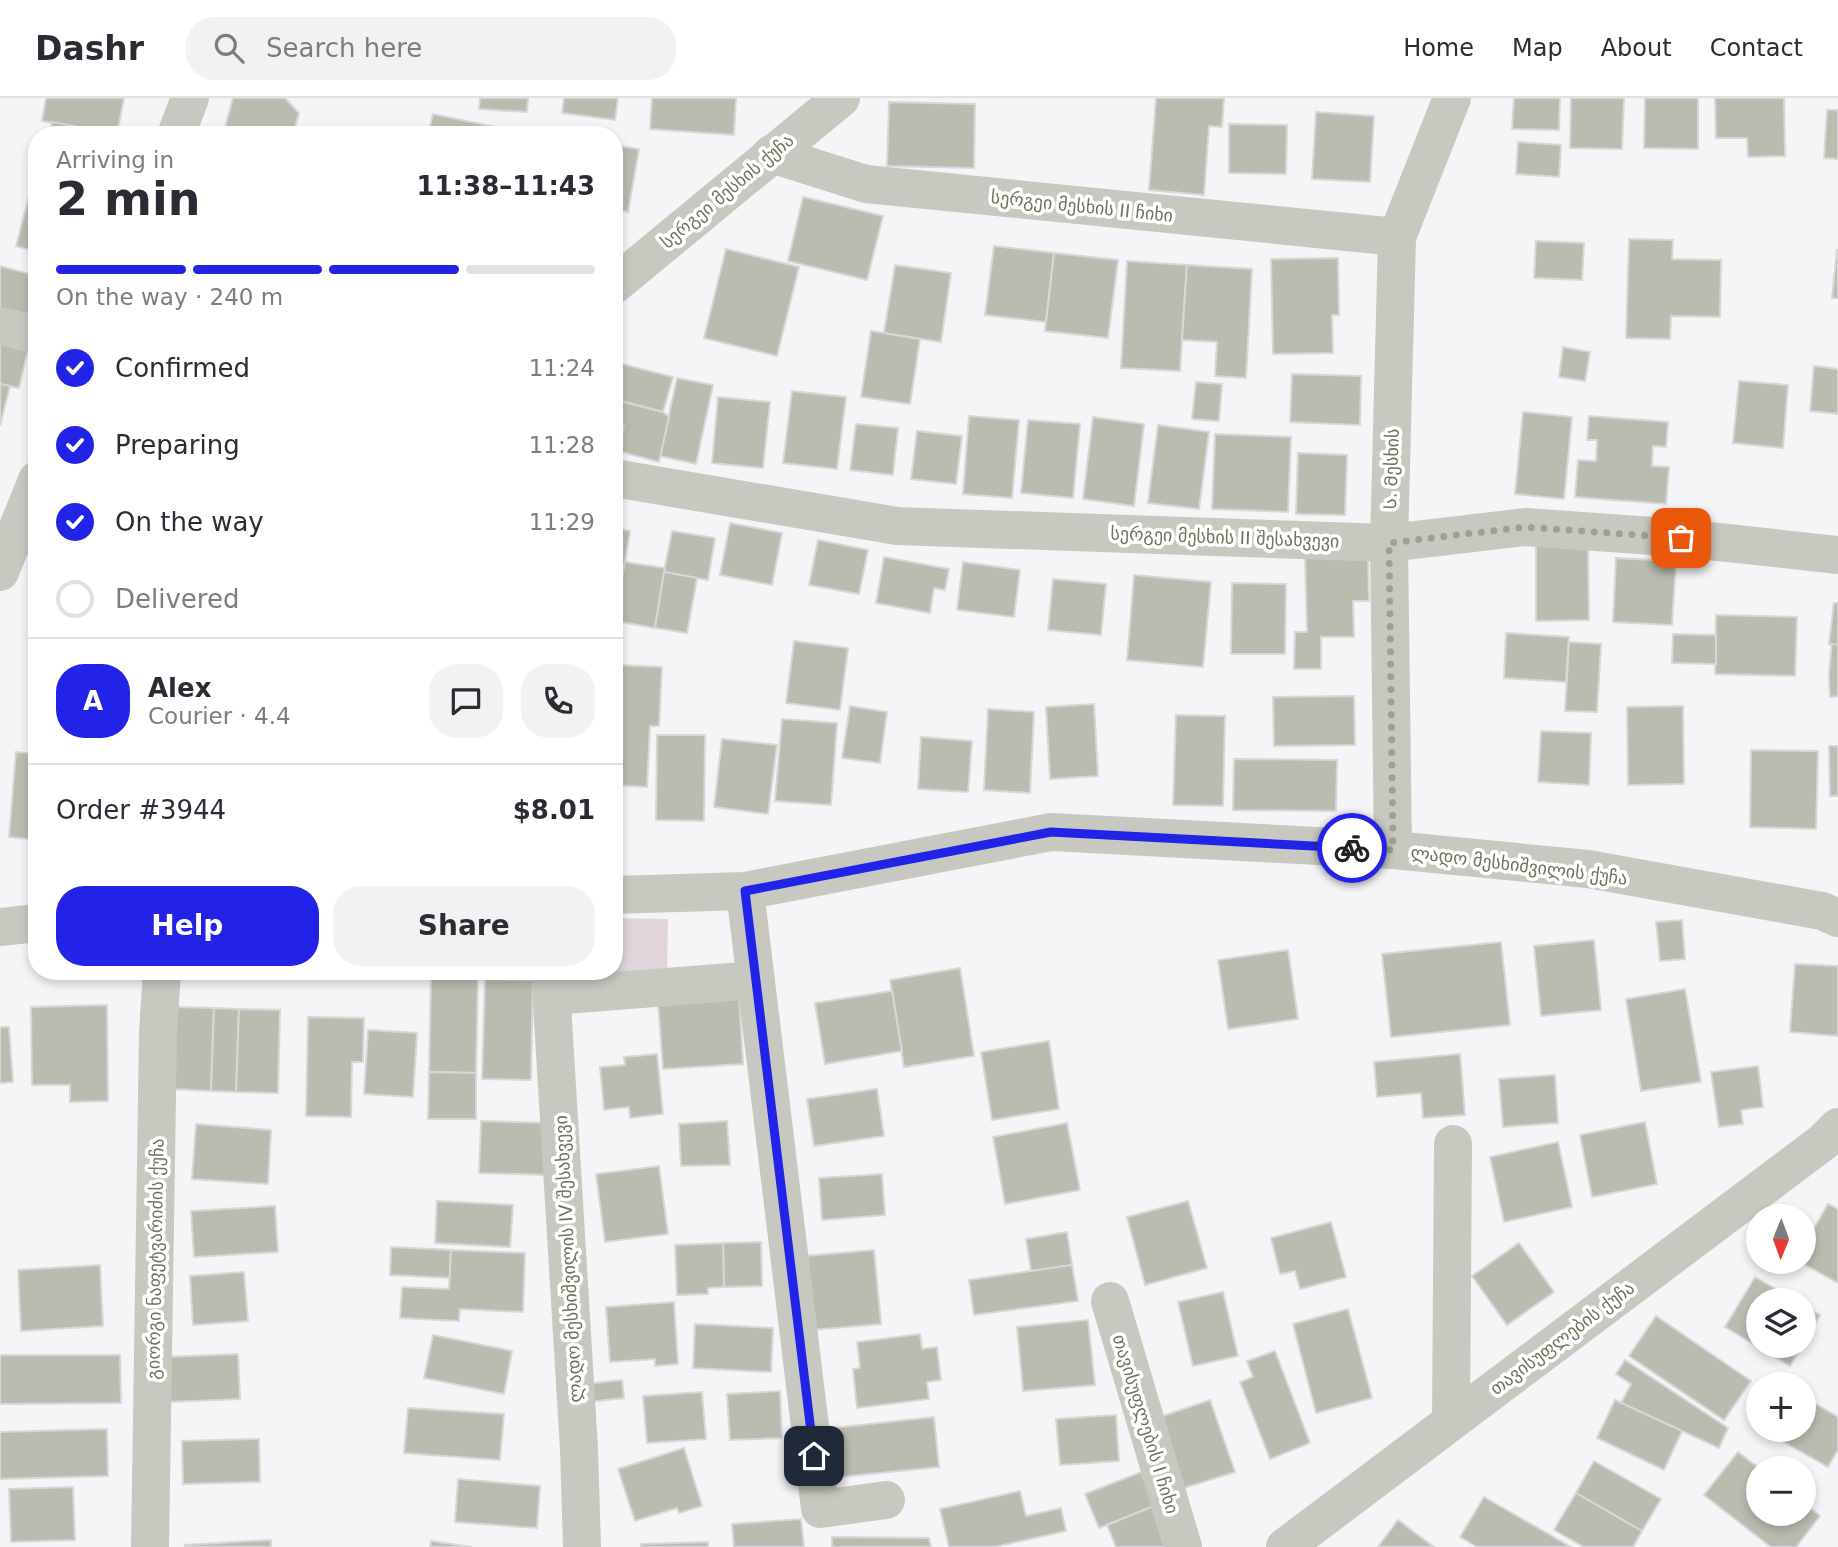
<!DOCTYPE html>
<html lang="en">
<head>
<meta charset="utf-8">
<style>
	body { margin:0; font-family:"DejaVu Sans","Noto Sans Georgian",sans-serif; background:#f2f2f3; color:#2b2b33; height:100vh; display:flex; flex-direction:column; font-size:26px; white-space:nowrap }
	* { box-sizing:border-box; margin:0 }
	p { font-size:23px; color:#7c7c81 }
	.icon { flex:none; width:38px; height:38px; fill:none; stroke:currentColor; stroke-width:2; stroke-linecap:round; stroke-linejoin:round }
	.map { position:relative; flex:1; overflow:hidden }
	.sheet { position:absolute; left:28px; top:28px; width:595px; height:854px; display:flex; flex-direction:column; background:#fff; border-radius:28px; box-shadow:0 4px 10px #0003 }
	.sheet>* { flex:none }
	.needle { width:46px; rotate:181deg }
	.controls { position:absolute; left:1746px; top:1106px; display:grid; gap:14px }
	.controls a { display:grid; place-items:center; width:70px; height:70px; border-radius:50%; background:#fff; box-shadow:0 4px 10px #0003; font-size:35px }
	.pin { position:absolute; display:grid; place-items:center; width:60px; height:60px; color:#fff; margin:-30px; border-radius:14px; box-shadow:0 4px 10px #0006 }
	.courier { position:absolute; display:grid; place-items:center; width:70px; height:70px; margin:-35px; border:5px solid #2323e8; border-radius:50%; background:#fff; color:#222; box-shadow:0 2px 9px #0007 }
	.head em { font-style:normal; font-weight:700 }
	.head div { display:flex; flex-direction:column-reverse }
	.head { display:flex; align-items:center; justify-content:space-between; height:119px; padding:0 28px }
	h1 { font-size:46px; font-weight:700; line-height:52px }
	.bar { display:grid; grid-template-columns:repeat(4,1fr); gap:10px 7px; align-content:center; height:84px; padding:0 28px }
	.bar i { height:9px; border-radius:5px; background:#e1e1e2 }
	.bar .active { background:#2323e8 }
	.bar p { grid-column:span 4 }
	.line { display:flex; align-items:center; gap:18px; padding:0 28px; border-top:2px solid #e1e1e2 }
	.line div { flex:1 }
	.round { display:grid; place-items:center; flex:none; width:74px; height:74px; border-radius:28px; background:#f2f2f3 }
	ol { padding:0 28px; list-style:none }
	li { display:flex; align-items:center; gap:21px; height:77px }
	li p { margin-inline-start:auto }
	li .icon { padding:7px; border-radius:50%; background:#2323e8; color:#fff; stroke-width:4 }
	li:last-child { color:#7c7c81 }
	li i { width:38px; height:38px; border:4px solid #e1e1e2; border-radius:50% }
	.button { display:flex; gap:14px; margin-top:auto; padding:14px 28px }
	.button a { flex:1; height:80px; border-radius:28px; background:#2323e8; color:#fff; font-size:28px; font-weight:700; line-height:80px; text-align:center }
	.button a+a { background:#f2f2f3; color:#2b2b33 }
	header { display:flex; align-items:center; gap:42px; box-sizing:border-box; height:98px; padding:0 35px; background:#fff; border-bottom:2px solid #e1e1e2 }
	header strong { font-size:33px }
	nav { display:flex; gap:38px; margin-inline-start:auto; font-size:24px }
	.search { width:490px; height:63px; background:#f2f2f3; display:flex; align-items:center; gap:18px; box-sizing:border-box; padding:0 24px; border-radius:28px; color:#7c7c81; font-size:26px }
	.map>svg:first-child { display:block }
</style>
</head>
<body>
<header>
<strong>Dashr</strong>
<div class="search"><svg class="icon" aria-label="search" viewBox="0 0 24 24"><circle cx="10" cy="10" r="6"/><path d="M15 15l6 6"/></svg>Search here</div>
<nav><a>Home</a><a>Map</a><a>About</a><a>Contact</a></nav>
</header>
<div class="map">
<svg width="1838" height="1449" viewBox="0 0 1838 1449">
	<rect width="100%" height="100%" fill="#f6f4f7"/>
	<polygon fill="#dfd5db" points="614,820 668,821 667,878 573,875 573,873 614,873"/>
	<g fill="#bbbcb0" stroke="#d8d6d9" stroke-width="2">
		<polygon points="46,0 124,0 117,36 42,23"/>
		<polygon points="233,0 285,0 299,15 293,37 223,37"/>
		<polygon points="480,0 528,0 527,14 479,11"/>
		<polygon points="564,0 618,0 615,22 562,15"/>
		<polygon points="652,0 736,0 734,37 650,31"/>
		<polygon points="1156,0 1224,0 1222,29 1209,28 1204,97 1149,92"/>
		<polygon points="1514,0 1560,0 1559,32 1512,31"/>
		<polygon points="1571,0 1624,0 1622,51 1570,50"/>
		<polygon points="1645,0 1698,0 1698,51 1644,50"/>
		<polygon points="1715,0 1784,0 1785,58 1748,59 1747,40 1716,40"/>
		<polygon points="889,4 975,6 974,70 887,68"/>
		<polygon points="1827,12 1838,12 1838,61 1824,60"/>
		<polygon points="1316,14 1374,18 1370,84 1312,81"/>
		<polygon points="433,16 495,29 493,37 428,37"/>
		<polygon points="52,24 117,36 119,37 50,37"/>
		<polygon points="1229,26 1287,27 1286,76 1229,75"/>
		<polygon points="1518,44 1561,47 1559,79 1516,76"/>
		<polygon points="614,47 639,51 628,114 614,111"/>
		<polygon points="34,59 37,59 37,80 30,79"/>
		<polygon points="31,91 37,92 37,154 16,148"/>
		<polygon points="803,99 883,118 867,182 788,163"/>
		<polygon points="1629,141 1673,142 1672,161 1721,162 1720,219 1671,218 1670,241 1626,240"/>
		<polygon points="1536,143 1584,145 1582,182 1534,180"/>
		<polygon points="994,148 1054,155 1046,224 985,217"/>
		<polygon points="726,151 799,169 777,258 704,240"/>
		<polygon points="1837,152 1838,152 1838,200 1832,200"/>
		<polygon points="1054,155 1118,162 1108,240 1045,233"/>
		<polygon points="1338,160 1339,217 1332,217 1333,255 1273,256 1271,161"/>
		<polygon points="1127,163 1187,167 1180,273 1121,270"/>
		<polygon points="895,167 951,175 941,244 884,235"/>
		<polygon points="1187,167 1252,171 1246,280 1215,278 1217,244 1182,242"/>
		<polygon points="0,168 37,178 37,230 0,219"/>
		<polygon points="871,233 920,241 910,306 861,299"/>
		<polygon points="0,244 28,251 19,290 0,286"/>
		<polygon points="1563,249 1590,254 1585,283 1559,279"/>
		<polygon points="614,264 673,279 663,314 614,301"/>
		<polygon points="1814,268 1838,271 1838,316 1810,313"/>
		<polygon points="1292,276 1361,278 1360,327 1290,324"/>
		<polygon points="677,280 713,287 696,366 660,358"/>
		<polygon points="1739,283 1788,287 1783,350 1733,345"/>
		<polygon points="1196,284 1222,286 1219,323 1192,321"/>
		<polygon points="0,286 10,288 0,328"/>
		<polygon points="792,293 846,299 837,371 783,365"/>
		<polygon points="718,299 770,304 763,370 712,365"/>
		<polygon points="620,303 663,314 669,319 659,364 618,353 624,328 614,325"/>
		<polygon points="1523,314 1572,319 1564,401 1515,396"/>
		<polygon points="969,318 1019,322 1012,400 963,396"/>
		<polygon points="1589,318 1668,324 1666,349 1653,348 1652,368 1669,369 1666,406 1575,399 1578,362 1596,363 1597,342 1587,342"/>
		<polygon points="1093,319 1144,326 1134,408 1083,401"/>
		<polygon points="1028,322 1080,326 1073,400 1021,395"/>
		<polygon points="856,326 898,330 893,377 850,372"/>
		<polygon points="1158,327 1209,334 1199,411 1148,405"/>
		<polygon points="917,333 962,338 956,386 911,381"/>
		<polygon points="1215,336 1291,339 1288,414 1212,411"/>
		<polygon points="1298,355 1347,357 1345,417 1296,416"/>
		<polygon points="730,425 782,435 772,487 720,477"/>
		<polygon points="614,430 630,433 615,523 614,523"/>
		<polygon points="672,433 715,440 708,482 664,474"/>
		<polygon points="818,442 868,452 859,496 809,487"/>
		<polygon points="1536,447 1588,447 1589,522 1536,523"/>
		<polygon points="1368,457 1369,503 1353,503 1354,539 1321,539 1321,571 1294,571 1295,534 1307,534 1305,458"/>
		<polygon points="884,459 949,471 945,492 934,490 930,515 876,505"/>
		<polygon points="1616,460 1676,463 1672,527 1613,524"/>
		<polygon points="625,464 665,470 655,530 615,523"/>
		<polygon points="963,464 1020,472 1014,519 957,512"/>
		<polygon points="664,474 697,480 687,535 655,530"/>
		<polygon points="1134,477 1211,484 1203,569 1127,562"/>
		<polygon points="1053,481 1106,486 1101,537 1048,532"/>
		<polygon points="1232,485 1286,486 1285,556 1231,556"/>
		<polygon points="1834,505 1838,505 1838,547 1829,546"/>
		<polygon points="1716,517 1797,519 1795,578 1715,576"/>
		<polygon points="1506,535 1569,539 1566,584 1504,580"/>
		<polygon points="1673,536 1716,537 1716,566 1672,565"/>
		<polygon points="794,543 848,550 840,612 786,605"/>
		<polygon points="1569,544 1601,546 1597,614 1565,613"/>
		<polygon points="1832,546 1838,547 1838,598 1830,599 1829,575"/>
		<polygon points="619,567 662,569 659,628 650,628 647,689 614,687"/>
		<polygon points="1354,598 1355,647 1274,648 1273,599"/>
		<polygon points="1094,606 1098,678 1050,681 1046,609"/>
		<polygon points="850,608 887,614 880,665 842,660"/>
		<polygon points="1683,608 1684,686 1628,687 1627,609"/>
		<polygon points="988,611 1034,614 1030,695 984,692"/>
		<polygon points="1176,617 1225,618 1223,708 1173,707"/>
		<polygon points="782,621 837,625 831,707 775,703"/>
		<polygon points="1541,633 1591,635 1589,687 1538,684"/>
		<polygon points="657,637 705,637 704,723 656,722"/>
		<polygon points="921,639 972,643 968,694 918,691"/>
		<polygon points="722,641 777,647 768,716 714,709"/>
		<polygon points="1829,648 1838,648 1838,698 1830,698"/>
		<polygon points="1751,652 1818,653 1816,731 1750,729"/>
		<polygon points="16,654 37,656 37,742 9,739"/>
		<polygon points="1234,661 1337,662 1336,713 1233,712"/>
		<polygon points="1682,822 1685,861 1660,863 1656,824"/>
		<polygon points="1594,842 1601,912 1541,918 1534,848"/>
		<polygon points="1501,844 1510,927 1391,939 1382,856"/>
		<polygon points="1288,852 1298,921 1228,931 1218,862"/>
		<polygon points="1795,866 1838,868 1838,938 1790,934"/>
		<polygon points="960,870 974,958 904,969 890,882"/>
		<polygon points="431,877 478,878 476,975 429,974"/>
		<polygon points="485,881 533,882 531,982 482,981"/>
		<polygon points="1685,891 1701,984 1641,993 1626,901"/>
		<polygon points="892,893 902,953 825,966 815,905"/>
		<polygon points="739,898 743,966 663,971 658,903"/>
		<polygon points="107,907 108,1003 70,1004 70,987 32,987 31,909"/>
		<polygon points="174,909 214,910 211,993 171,991"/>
		<polygon points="214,910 239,911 236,994 211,993"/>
		<polygon points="239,911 280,912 278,995 236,994"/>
		<polygon points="308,919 364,920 363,964 352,964 351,1019 306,1018"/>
		<polygon points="0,929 9,929 13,984 0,985"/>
		<polygon points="368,932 417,935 413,999 364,996"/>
		<polygon points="1049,943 1059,1011 992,1022 981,954"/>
		<polygon points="657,956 663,1016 630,1020 629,1009 604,1012 600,969 625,967 624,959"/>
		<polygon points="1460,956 1465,1017 1423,1020 1421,995 1377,999 1374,964"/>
		<polygon points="1758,968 1763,1009 1741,1012 1743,1026 1719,1029 1711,974"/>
		<polygon points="429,974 476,975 476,1021 428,1021"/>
		<polygon points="1555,977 1558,1025 1503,1029 1499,981"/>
		<polygon points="877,991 884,1038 814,1048 807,1001"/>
		<polygon points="481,1023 548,1025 546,1077 479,1075"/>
		<polygon points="727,1023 730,1067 681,1068 679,1026"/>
		<polygon points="1645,1024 1657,1086 1592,1099 1580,1037"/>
		<polygon points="1067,1025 1080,1092 1005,1106 993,1039"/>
		<polygon points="196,1026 271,1032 268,1086 192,1081"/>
		<polygon points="1558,1044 1572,1109 1504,1124 1490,1059"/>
		<polygon points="659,1068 668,1136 605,1144 596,1076"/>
		<polygon points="882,1076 885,1117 822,1122 819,1080"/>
		<polygon points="437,1103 513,1107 510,1149 435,1145"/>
		<polygon points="1188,1103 1207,1170 1145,1187 1127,1119"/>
		<polygon points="1828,1106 1838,1111 1838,1185 1800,1164 1804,1164 1804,1148"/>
		<polygon points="275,1108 278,1154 194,1159 191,1113"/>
		<polygon points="1331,1124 1346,1179 1300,1191 1295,1173 1280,1176 1271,1140"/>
		<polygon points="1067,1134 1072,1167 1031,1173 1026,1141"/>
		<polygon points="761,1144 762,1188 724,1189 723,1145"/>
		<polygon points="723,1145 724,1189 708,1190 708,1196 677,1197 675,1147"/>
		<polygon points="1519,1145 1554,1194 1507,1227 1472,1178"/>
		<polygon points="391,1149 451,1152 450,1180 390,1177"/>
		<polygon points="451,1152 525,1155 523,1214 460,1211 459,1223 400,1220 402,1189 449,1191"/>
		<polygon points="874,1152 881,1226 811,1232 804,1158"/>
		<polygon points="100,1167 103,1228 21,1233 18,1172"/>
		<polygon points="1072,1167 1078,1203 974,1217 969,1182"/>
		<polygon points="244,1174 248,1223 193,1227 190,1178"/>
		<polygon points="1755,1179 1795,1202 1759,1202 1759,1248 1802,1248 1790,1268 1725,1229"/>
		<polygon points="1223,1194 1238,1258 1193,1268 1178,1204"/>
		<polygon points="674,1204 678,1266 655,1268 655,1261 610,1264 606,1209"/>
		<polygon points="1804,1208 1820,1217 1804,1244"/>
		<polygon points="1348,1211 1372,1300 1316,1315 1293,1226"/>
		<polygon points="1656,1218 1751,1283 1724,1322 1629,1258"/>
		<polygon points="1088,1222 1095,1287 1023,1293 1017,1229"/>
		<polygon points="695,1226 773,1230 771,1274 693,1270"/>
		<polygon points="920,1236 922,1251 937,1249 941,1282 927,1284 929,1301 857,1310 853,1271 860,1270 857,1244"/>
		<polygon points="433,1237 512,1253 504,1296 424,1280"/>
		<polygon points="1275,1253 1310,1345 1270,1361 1240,1284 1253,1279 1247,1263"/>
		<polygon points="238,1256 240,1301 168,1304 166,1259"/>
		<polygon points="0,1257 120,1257 121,1305 0,1306"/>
		<polygon points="1625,1262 1728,1330 1719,1350 1621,1305 1631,1286 1616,1276"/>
		<polygon points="622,1282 624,1300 588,1304 586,1286"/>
		<polygon points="780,1293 782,1340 730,1342 727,1296"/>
		<polygon points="702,1294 706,1341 647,1345 643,1298"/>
		<polygon points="1804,1299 1838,1319 1838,1352 1828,1369 1762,1332 1804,1332"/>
		<polygon points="1210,1302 1235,1374 1184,1390 1160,1319"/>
		<polygon points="1615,1302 1682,1333 1664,1372 1597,1340"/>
		<polygon points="408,1310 504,1316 500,1362 404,1355"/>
		<polygon points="1116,1317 1119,1363 1060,1367 1056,1321"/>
		<polygon points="934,1319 939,1369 829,1380 824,1331"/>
		<polygon points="107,1331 108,1378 0,1381 0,1334"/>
		<polygon points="259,1341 260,1384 183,1386 182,1343"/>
		<polygon points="684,1350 702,1408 679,1415 677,1410 635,1423 618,1371"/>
		<polygon points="1738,1354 1759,1370 1759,1416 1804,1416 1804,1405 1820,1418 1796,1449 1771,1449 1704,1397"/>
		<polygon points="1594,1363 1661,1401 1642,1433 1576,1395"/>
		<polygon points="1141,1374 1154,1408 1099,1430 1085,1396"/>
		<polygon points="458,1381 540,1388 537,1430 455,1424"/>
		<polygon points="73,1389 75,1442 11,1444 9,1391"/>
		<polygon points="1020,1393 1026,1418 1061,1410 1066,1433 994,1449 949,1449 940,1411"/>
		<polygon points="1576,1395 1642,1433 1633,1449 1584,1449 1554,1432"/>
		<polygon points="1484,1399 1571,1449 1477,1449 1460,1439"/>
		<polygon points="1154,1408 1168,1449 1116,1449 1107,1427"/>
		<polygon points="801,1421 804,1449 734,1449 732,1426"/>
		<polygon points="1398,1422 1434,1449 1378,1449"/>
		<polygon points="832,1439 929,1440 931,1449 832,1449"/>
		<polygon points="271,1442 271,1449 185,1449 185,1447"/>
		<polygon points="431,1443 472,1449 430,1449"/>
		<polygon points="708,1444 708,1449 641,1449 641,1446"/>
	</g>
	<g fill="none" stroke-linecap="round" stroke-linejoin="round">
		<g stroke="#c7c9c0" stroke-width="38">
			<polyline points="176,37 190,0"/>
			<polyline points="771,56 866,86 1397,139"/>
			<polyline points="614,187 841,0"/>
			<polyline points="0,228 37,237"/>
			<polyline points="614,380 897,428 1389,445 1525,429 1681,440 1838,457"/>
			<polyline points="0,474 37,382"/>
			<polyline points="1393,752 1389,445 1397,139 1452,0"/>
			<polyline points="745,793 820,1411 886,1402"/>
			<polyline points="614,797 745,793 1051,734 1393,752 1588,771 1822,813 1838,820"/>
			<polyline points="0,829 37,825"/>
			<polyline points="550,873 579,1351 582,1449"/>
			<polyline points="552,898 756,882"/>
			<polyline points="1110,1203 1183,1449"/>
			<polyline points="1451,1323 1453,1046"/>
			<polyline points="150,1449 158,934 162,873"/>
			<polyline points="1285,1449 1823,1044 1838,1029"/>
		</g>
	</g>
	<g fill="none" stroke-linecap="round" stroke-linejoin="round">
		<polyline stroke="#9ea190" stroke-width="7" stroke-dasharray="0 12.6" points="1352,750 1393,752 1389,445 1525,429 1681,440"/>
		<polyline stroke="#2323e8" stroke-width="9" points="814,1358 745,793 1051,734 1352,750"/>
	</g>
	<g text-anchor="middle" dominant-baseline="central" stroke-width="7" stroke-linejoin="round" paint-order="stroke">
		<g font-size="18" fill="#6e7458" stroke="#fff">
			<text transform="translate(727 93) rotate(-40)">სერგეი მესხის ქუჩა</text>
			<text transform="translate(1082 108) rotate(6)">სერგეი მესხის II ჩიხი</text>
			<text transform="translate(1391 371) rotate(-88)">Ს. Მესხის</text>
			<text transform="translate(1225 439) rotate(2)">სერგეი მესხის II შესახვევი</text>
			<text transform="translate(1519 767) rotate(7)">ლადო მესხიშვილის ქუჩა</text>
			<text transform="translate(155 1161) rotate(-89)">გიორგი ნაფეტვარიძის ქუჩა</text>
			<text transform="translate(568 1161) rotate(-93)">ლადო მესხიშვილის IV შესახვევი</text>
			<text transform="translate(1562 1240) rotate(-37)">თავისუფლების ქუჩა</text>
			<text transform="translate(1146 1326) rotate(73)">თავისუფლების I ჩიხი</text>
		</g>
	</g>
</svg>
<div class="controls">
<a><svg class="needle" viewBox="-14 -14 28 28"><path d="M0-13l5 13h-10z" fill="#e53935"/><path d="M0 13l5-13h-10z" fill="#7c7c81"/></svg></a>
<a><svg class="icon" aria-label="layers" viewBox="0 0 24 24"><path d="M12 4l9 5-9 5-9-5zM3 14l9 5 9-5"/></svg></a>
<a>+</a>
<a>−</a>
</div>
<div class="pin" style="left:1681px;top:440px;background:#ea580c"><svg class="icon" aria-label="bag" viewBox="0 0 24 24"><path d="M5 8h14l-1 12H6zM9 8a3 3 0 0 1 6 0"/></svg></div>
<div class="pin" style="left:814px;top:1358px;background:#1f2937"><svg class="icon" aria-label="home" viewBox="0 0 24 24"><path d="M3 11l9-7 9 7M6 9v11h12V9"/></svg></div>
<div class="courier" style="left:1352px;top:750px"><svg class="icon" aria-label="bike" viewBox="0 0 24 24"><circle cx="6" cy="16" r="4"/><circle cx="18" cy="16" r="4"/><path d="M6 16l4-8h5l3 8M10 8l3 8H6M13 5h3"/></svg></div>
<section class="sheet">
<div class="head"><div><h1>2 min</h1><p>Arriving in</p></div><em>11:38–11:43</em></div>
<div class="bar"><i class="active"></i><i class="active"></i><i class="active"></i><i></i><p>On the way · 240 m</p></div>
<ol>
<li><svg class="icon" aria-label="check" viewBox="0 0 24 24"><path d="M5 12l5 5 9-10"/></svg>Confirmed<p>11:24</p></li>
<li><svg class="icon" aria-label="check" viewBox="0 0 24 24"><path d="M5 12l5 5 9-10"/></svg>Preparing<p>11:28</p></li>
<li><svg class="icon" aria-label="check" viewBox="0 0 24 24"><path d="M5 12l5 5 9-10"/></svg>On the way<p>11:29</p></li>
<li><i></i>Delivered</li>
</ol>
<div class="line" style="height:126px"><b class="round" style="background:#2323e8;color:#fff">A</b><div><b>Alex</b><p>Courier · 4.4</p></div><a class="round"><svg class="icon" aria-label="chat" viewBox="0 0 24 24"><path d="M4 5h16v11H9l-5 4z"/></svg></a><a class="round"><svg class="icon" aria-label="phone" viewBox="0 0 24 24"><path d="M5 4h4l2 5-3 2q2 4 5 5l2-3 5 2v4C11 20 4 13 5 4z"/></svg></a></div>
<div class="line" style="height:91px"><div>Order #3944</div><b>$8.01</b></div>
<div class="button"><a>Help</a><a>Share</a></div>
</section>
</div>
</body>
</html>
